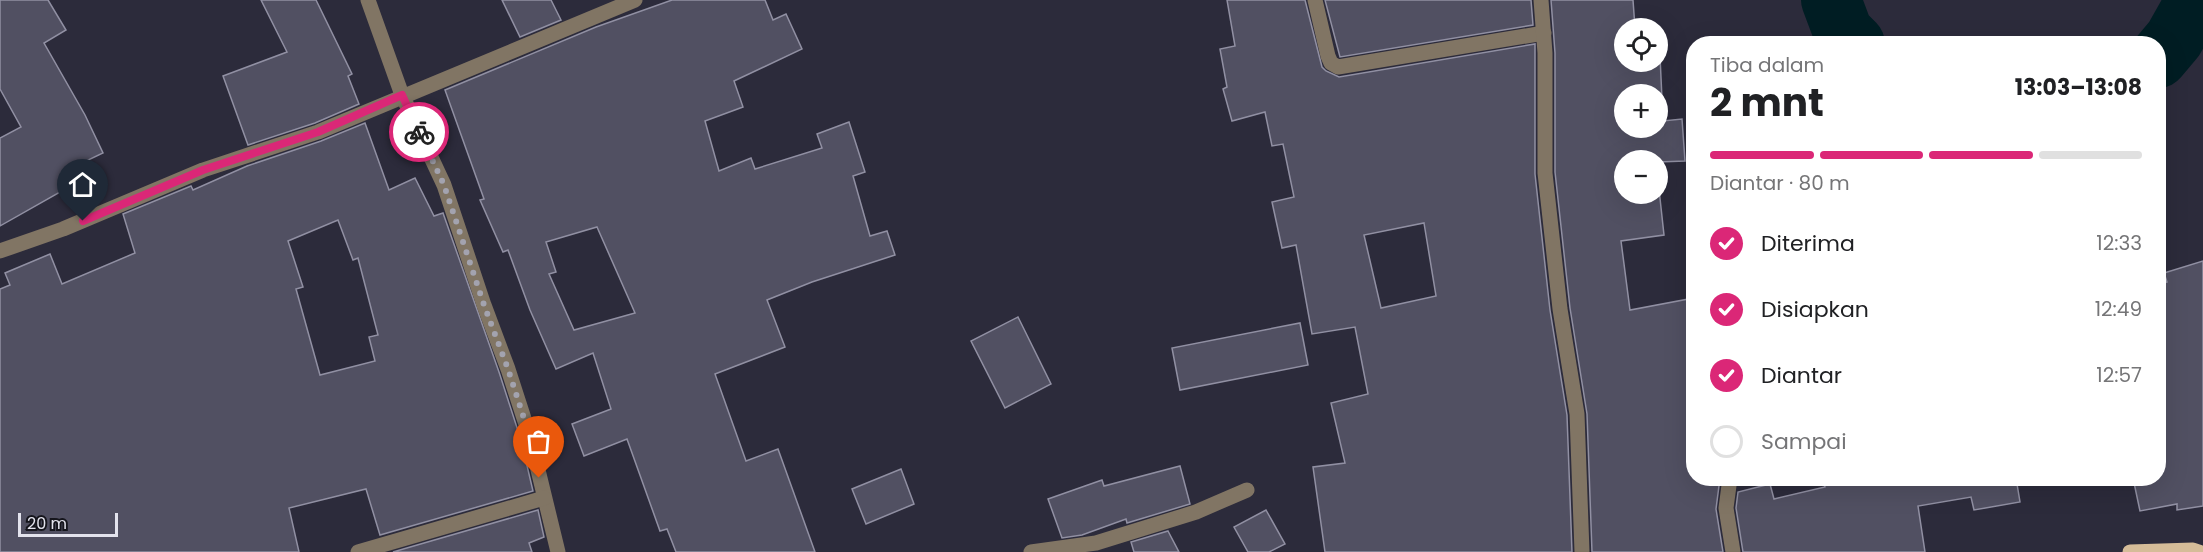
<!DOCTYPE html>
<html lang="id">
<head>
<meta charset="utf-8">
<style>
	body { margin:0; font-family:Poppins,sans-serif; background:#f2f2f2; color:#202124; height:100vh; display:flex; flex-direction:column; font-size:22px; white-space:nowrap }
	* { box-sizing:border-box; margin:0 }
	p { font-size:20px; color:#757577 }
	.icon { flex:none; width:33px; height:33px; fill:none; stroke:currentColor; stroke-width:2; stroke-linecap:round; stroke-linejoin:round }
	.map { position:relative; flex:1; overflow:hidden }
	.drawer { position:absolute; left:1686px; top:36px; width:480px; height:450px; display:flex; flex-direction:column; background:#fff; border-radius:24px; box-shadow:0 6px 24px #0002 }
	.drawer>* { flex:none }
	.buttons { position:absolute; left:1614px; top:18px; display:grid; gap:12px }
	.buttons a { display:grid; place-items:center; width:54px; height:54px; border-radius:50%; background:#fff; box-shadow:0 6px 24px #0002; font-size:30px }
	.scale { position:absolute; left:18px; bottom:15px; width:100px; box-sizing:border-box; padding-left:6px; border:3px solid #e3e3ed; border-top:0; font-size:16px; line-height:21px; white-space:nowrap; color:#e3e3ed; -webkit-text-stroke:4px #15151c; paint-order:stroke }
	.pin { position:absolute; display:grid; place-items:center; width:51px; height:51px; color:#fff; margin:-62px -26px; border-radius:50% 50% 50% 0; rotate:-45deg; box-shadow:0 0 6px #0007 }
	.pin .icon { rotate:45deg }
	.courier { position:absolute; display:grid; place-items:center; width:60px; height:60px; margin:-30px; border:4px solid #db2777; border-radius:50%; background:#fff; color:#222; box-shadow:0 2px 8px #0007 }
	.head em { font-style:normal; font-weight:700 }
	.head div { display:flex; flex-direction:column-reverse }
	.head { display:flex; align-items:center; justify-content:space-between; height:102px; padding:0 24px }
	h1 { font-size:39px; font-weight:700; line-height:45px }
	.bar { display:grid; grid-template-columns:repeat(4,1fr); gap:9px 6px; align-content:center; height:72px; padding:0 24px }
	.bar i { height:8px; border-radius:4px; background:#e0e0e0 }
	.bar .selected { background:#db2777 }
	.bar p { grid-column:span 4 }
	ol { padding:0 24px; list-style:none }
	li { display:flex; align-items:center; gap:18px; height:66px }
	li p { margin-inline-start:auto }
	li .icon { padding:6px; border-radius:50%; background:#db2777; color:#fff; stroke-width:4 }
	li:last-child { color:#757577 }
	li i { width:33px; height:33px; border:3px solid #e0e0e0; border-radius:50% }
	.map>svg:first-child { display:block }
</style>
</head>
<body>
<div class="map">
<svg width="2203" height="552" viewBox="0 0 2203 552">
	<rect width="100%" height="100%" fill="#2c2b3b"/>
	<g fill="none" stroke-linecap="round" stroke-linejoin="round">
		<g stroke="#001d23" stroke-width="60">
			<polyline points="1831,0 1843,32 1855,44"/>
			<polyline points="2158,58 2174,39 2196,0"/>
		</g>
	</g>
	<g fill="#515062" stroke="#9190a3" stroke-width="1.5" fill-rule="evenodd">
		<polygon points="0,0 48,0 66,30 44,43 85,115 103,153 61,173 69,187 0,226 0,138 21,127 0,89"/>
		<polygon points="261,0 316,0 352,74 348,76 359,104 315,123 248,145 223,76 287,52"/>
		<polygon points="502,0 551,0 561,20 520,37"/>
		<path d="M 672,0 L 765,0 L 773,20 L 786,14 L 802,49 L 734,81 L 743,107 L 705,121 L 719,171 L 751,158 L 755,169 L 822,148 L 817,134 L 849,122 L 865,172 L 853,176 L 870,236 L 887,231 L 895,255 L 812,282 L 767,300 L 785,347 L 715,374 L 746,461 L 778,449 L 815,552 L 676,552 L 667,529 L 660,531 L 627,439 L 584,456 L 572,424 L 611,409 L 593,353 L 556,369 L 530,310 L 508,250 L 503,252 L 480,200 L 484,199 L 445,90 L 596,27 ZM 597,227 L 635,313 L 574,330 L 549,274 L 556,272 L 546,242 Z"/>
		<path d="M 1227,0 L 1305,0 L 1322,67 L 1326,71 L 1339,77 L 1535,44 L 1535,174 L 1550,310 L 1567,415 L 1572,552 L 1325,552 L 1313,467 L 1345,463 L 1331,403 L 1368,394 L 1355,327 L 1312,334 L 1296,245 L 1282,248 L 1272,202 L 1294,197 L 1283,144 L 1272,146 L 1265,112 L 1232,121 L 1223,89 L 1227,87 L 1220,49 L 1235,46 ZM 1424,223 L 1436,296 L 1381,308 L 1364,235 Z"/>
		<polygon points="1325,0 1531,0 1533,25 1340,57"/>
		<path d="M 1551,0 L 1633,0 L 1635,28 L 1624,28 L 1624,62 L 1658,62 L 1658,56 L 1660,56 L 1663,121 L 1682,119 L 1685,161 L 1658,162 L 1658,160 L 1624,160 L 1624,194 L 1658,194 L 1658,180 L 1664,235 L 1621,241 L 1630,310 L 1694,298 L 1694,478 L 1720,478 L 1716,509 L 1723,552 L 1592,552 L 1587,414 L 1570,308 L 1555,172 L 1555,53 ZM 1624,94 L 1658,94 L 1658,128 L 1624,128 Z"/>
		<path d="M 365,123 L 389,190 L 415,178 L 434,216 L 443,213 L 499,372 L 521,440 L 533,491 L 380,535 L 366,489 L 289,508 L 299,552 L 0,552 L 0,289 L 10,285 L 5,273 L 50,254 L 62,284 L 135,253 L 123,214 L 191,186 L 193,190 L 247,166 L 321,141 ZM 338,220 L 353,260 L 358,258 L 378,335 L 369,337 L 375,361 L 320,375 L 296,289 L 303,287 L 288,241 Z"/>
		<polygon points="2203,261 2203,506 2177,510 2177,504 2140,511 2133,478 2158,478 2158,285 2167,282 2164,273"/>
		<polygon points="1018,317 1051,384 1005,408 971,341"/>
		<polygon points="1300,323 1308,365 1180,390 1172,348"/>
		<polygon points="1180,466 1190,504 1127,523 1126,519 1082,535 1062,538 1048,499 1102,480 1104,486"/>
		<polygon points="901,469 914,504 866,524 852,489"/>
		<polygon points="1823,478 2016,478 2020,502 1974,510 1971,497 1918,506 1925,552 1743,552 1736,508 1738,492 1770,484 1774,499 1825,487"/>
		<polygon points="538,510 544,537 529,543 532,552 393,552"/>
		<polygon points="1266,510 1285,544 1269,552 1248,552 1234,527"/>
		<polygon points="1168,531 1179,552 1134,552 1131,542"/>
	</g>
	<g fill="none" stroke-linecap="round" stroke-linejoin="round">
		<g stroke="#817564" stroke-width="15">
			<polyline points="368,0 402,95 444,185 484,305 508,369 530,437 558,552"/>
			<polyline points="1315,0 1328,56 1331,63 1338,67 1544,33"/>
			<polyline points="1541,0 1545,53 1545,173 1560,309 1577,414 1582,552"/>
			<polyline points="0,251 63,229 203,170 318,132 635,0"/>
			<polyline points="1730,478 1726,508 1733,552"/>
			<polyline points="358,552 544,498"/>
			<polyline points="1031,552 1096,543 1196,512 1247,490"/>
		</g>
		<polyline stroke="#d5bc98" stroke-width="15" points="2130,552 2193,550 2199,552"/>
	</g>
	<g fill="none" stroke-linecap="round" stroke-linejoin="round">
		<polyline stroke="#a3a3af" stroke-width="6" stroke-dasharray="0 10.8" points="419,132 444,185 484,305 508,369 530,437 539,478"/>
		<polyline stroke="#db2777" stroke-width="8" points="83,221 203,170 318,132 402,95 419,132"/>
	</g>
</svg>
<div class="buttons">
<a><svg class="icon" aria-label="locate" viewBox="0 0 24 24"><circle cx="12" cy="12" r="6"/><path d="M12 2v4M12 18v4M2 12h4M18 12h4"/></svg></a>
<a>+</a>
<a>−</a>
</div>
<div class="scale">20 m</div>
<div class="pin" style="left:539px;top:478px;background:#ea580c"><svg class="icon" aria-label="bag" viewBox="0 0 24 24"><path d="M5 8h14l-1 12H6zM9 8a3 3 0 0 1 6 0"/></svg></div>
<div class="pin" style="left:83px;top:221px;background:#1f2937"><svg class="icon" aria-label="home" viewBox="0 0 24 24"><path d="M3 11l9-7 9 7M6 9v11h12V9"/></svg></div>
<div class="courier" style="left:419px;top:132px"><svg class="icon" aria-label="bike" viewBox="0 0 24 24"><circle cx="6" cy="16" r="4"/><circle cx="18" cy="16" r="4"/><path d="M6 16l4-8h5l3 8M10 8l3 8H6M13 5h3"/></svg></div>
<section class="drawer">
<div class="head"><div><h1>2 mnt</h1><p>Tiba dalam</p></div><em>13:03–13:08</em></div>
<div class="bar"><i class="selected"></i><i class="selected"></i><i class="selected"></i><i></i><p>Diantar · 80 m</p></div>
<ol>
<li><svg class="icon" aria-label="check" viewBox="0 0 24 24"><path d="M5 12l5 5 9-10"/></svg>Diterima<p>12:33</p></li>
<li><svg class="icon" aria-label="check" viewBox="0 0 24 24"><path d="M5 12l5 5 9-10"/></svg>Disiapkan<p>12:49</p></li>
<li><svg class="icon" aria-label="check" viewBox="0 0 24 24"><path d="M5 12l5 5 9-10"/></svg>Diantar<p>12:57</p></li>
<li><i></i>Sampai</li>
</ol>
</section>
</div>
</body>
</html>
